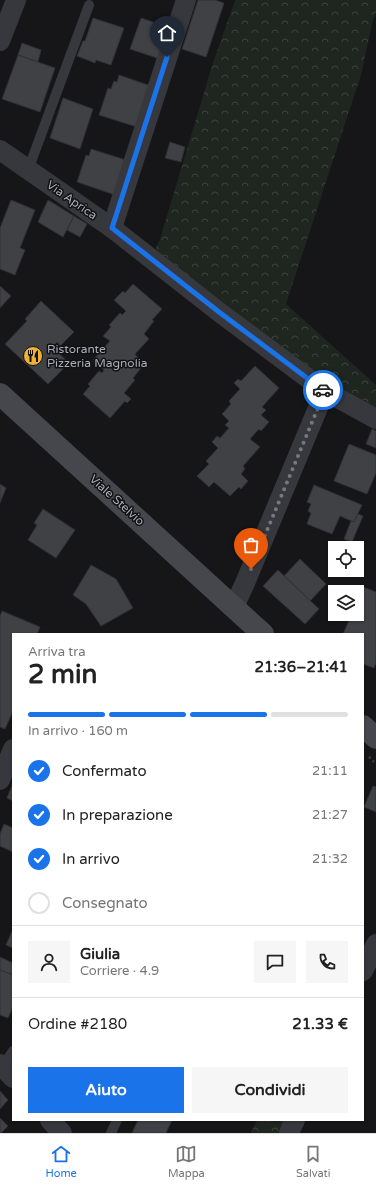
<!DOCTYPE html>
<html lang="it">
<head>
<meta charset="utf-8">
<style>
	body { margin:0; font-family:"Varela Round",sans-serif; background:#f6f6f6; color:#222; height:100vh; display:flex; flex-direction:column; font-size:15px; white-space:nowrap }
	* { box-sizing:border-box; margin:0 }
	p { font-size:13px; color:#767676 }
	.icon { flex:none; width:22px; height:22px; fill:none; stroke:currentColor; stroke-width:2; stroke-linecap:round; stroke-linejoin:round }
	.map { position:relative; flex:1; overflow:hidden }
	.side { position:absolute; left:12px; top:633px; width:352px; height:488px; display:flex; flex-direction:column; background:#fff; border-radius:0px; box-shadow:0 1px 3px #0004 }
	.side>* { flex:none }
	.buttons { position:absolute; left:328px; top:541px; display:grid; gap:8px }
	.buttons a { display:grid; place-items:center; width:36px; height:36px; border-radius:0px; background:#fff; box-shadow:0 1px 3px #0004; font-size:20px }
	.pin { position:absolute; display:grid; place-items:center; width:34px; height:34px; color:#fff; margin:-41px -17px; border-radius:50% 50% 50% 0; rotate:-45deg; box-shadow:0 0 4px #0007 }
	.pin .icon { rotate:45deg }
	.courier { position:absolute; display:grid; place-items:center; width:40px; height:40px; margin:-20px; border:3px solid #1a73e8; border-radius:50%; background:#fff; color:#222; box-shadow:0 1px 5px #0007 }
	.headline em { font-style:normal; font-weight:700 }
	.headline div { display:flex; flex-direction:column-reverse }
	.headline { display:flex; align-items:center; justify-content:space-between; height:68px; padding:0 16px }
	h1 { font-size:26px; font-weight:700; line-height:30px }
	.bar { display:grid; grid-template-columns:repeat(4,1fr); gap:6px 4px; align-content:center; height:48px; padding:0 16px }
	.bar i { height:5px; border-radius:3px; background:#e0e0e0 }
	.bar .on { background:#1a73e8 }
	.bar p { grid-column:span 4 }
	.line { display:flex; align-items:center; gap:10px; padding:0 16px; border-top:1px solid #e0e0e0 }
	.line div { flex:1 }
	.round { display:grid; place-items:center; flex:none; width:42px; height:42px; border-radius:0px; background:#f6f6f6 }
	ol { padding:0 16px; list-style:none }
	li { display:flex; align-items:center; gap:12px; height:44px }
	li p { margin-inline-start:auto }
	li .icon { padding:4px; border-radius:50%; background:#1a73e8; color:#fff; stroke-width:4 }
	li:last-child { color:#767676 }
	li i { width:22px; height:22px; border:2px solid #e0e0e0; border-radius:50% }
	.button { display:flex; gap:8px; margin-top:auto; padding:8px 16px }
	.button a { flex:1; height:46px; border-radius:0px; background:#1a73e8; color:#fff; font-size:16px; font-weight:700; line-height:46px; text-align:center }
	.button a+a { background:#f6f6f6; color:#222 }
	.tabs { display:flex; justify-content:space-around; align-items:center; height:56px; border-top:1px solid #e0e0e0; background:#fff; font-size:11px; color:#767676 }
	.tabs a { display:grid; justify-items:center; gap:2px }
	.tabs .on { color:#1a73e8 }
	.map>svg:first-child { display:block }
</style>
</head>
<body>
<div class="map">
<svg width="376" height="1133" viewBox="0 0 376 1133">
	<defs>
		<pattern id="forest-crowns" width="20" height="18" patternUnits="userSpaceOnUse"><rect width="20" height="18" fill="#1e261f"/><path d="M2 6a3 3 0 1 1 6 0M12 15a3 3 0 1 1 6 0" fill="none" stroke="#3c433d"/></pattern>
	</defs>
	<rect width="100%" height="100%" fill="#161618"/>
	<g fill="url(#forest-crowns)">
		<polygon points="235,0 376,0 376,14 373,20 361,75 286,304 376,385 376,412 323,382 154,252 160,239 212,66"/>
		<polygon points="257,1120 291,1120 285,1133 251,1133"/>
	</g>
	<g fill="#404145" stroke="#303034">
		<polygon points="198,0 215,0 224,3 206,57 182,49"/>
		<polygon points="93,18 124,28 111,65 96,60 95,63 77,56 83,41 85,41"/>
		<polygon points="141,18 171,28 160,59 130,49"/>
		<polygon points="22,43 41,50 38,62 18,55"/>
		<polygon points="18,55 55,68 40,112 2,99"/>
		<polygon points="119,75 151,86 137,127 99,115 108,88 111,89 114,81 117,82"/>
		<polygon points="63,98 93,109 80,149 50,138"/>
		<polygon points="170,142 185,147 181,162 165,158"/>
		<polygon points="91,149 126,160 115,195 77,182 86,155 89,156"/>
		<polygon points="11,200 35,210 20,248 25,250 15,275 0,269 0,228"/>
		<polygon points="48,200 74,216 63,237 38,222"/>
		<polygon points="74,216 87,224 80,237 67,230"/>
		<polygon points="133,284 162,309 152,320 154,321 144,334 149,339 135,354 138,358 134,362 141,368 133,378 135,380 124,393 131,399 127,403 125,401 110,418 83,394 90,386 88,384 99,371 102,373 104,370 93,360 110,341 103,336 111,327 109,325 120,313 122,315 126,311 114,300 123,291 125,293"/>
		<polygon points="0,286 11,296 0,308"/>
		<polygon points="41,301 74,332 60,346 57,342 52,347 69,363 48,384 5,344 27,321 25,319"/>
		<polygon points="255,366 279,388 262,407 266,410 261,415 269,422 261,431 259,429 250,439 260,447 243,466 245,469 241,474 248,481 241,489 239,487 230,496 214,482 209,487 197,476 209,464 206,461 218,448 212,442 217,436 220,438 229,428 225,425 229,421 222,414 231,404 229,401 240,389 234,383 238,379 241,381"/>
		<polygon points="372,429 376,431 376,448 366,444"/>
		<polygon points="349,444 376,455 376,473 367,494 334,481"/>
		<polygon points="0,484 6,488 0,503"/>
		<polygon points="314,485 362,505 354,522 340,516 332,534 307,524 311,513 308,511 311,504 307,502"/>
		<polygon points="43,509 75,530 56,558 28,540 37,525 34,523"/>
		<polygon points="358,514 363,516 352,542 344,539 351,521 354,522"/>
		<polygon points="300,559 326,584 310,601 284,576"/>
		<polygon points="91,565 116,579 133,608 101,626 86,604 73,595"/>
		<polygon points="278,570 319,609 305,624 263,586"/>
		<polygon points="363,587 376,592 376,663 374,668 363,664 363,634 343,634 352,614 357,614 357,602"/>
		<polygon points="2,611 40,627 37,634 13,634 13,711 5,729 0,727 0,616"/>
		<polygon points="13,783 13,801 7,798"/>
		<polygon points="373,786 376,787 376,812 364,807"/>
		<polygon points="4,824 13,828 13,852 0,846 0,834"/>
		<polygon points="13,929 13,948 6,945"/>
		<polygon points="0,957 13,963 13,975 0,970"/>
		<polygon points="0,970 13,975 13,1007 8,1018 0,1015"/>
		<polygon points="0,1091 8,1100 0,1109"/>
		<polygon points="0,1118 8,1126 1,1133 0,1133"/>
		<polygon points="138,1120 172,1120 166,1133 132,1133"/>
	</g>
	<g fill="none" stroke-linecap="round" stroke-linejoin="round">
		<polyline stroke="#3d3f44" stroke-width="2.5" stroke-dasharray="2 3" stroke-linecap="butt" points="369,757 376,764"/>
		<g stroke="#37383d" stroke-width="10">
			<polyline points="28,170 89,5"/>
			<polyline points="1,1069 13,1051"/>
			<polyline points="111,1133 117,1120"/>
		</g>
		<g stroke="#37383d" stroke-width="20">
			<polyline points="0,41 16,0"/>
			<polyline points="0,150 112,228 219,312 325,391 376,419"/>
			<polyline points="112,228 186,0"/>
			<polyline points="234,607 245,583 325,391"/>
			<polyline points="0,780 13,749"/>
			<polyline points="363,971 376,944"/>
			<polyline points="0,1064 13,1078"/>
			<polyline points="50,1120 62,1133"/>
			<polyline points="289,1133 295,1120"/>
		</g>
		<g stroke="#45474d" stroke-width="22">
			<polyline points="0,394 263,634"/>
			<polyline points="363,726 376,738"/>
		</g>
	</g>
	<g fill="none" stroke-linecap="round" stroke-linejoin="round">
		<polyline stroke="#757880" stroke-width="4" stroke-dasharray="0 7.2" points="251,569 325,391 323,390"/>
		<polyline stroke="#1a73e8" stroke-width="5" points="167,57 112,228 219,312 323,390"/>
	</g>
	<defs>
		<g id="restaurant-disc" transform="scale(1)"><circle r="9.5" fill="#f2b134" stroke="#111113"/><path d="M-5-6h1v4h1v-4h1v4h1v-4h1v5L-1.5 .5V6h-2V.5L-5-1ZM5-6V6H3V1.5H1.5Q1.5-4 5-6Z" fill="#111"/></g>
	</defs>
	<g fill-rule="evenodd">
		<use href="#restaurant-disc" x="33" y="356"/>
	</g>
	<g text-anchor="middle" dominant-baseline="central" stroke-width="3" stroke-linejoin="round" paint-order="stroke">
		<g font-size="12" fill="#a8adb8" stroke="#111113">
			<text transform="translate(72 200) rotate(35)">Via Aprica</text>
			<text transform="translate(117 500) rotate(42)">Viale Stelvio</text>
		</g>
		<g font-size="12" fill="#a8adb8" stroke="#111113" text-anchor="start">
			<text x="47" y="349">Ristorante<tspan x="47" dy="14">Pizzeria Magnolia</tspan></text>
		</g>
	</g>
</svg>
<div class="buttons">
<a><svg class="icon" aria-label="locate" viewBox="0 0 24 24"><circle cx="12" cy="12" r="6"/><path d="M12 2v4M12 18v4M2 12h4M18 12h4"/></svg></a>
<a><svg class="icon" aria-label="layers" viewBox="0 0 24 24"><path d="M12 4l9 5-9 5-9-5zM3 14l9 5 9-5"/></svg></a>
</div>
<div class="pin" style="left:251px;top:569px;background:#ea580c"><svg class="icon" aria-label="bag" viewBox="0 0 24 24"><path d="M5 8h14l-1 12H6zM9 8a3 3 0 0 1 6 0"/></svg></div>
<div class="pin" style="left:167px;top:57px;background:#1f2937"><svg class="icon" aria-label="home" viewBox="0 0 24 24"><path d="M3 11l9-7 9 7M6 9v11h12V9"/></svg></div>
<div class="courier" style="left:323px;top:390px"><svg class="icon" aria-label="car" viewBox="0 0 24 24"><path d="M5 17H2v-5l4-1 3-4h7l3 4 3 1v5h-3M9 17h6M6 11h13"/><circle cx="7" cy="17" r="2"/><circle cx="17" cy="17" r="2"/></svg></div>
<section class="side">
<div class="headline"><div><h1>2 min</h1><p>Arriva tra</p></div><em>21:36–21:41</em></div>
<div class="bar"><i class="on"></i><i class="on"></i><i class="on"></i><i></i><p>In arrivo · 160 m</p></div>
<ol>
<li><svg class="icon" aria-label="check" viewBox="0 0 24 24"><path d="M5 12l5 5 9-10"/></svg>Confermato<p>21:11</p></li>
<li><svg class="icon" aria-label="check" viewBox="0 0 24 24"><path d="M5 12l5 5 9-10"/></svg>In preparazione<p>21:27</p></li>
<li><svg class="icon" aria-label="check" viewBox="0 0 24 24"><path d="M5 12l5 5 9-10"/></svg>In arrivo<p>21:32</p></li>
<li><i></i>Consegnato</li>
</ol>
<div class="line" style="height:72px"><a class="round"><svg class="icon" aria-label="person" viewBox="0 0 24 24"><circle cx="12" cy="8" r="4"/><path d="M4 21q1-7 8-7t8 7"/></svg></a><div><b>Giulia</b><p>Corriere · 4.9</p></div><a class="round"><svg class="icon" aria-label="chat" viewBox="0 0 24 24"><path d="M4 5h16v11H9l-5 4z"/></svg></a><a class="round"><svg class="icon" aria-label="phone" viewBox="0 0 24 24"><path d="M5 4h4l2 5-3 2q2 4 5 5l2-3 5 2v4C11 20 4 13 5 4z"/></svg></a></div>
<div class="line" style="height:52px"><div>Ordine #2180</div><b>21.33 €</b></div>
<div class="button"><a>Aiuto</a><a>Condividi</a></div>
</section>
</div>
<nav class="tabs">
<a class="on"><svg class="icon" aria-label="home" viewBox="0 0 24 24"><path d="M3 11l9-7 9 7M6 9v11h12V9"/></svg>Home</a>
<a><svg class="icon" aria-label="map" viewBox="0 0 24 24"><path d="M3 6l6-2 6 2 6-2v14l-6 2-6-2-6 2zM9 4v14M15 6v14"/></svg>Mappa</a>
<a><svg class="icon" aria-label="saved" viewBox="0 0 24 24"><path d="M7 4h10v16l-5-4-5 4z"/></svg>Salvati</a>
</nav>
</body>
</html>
